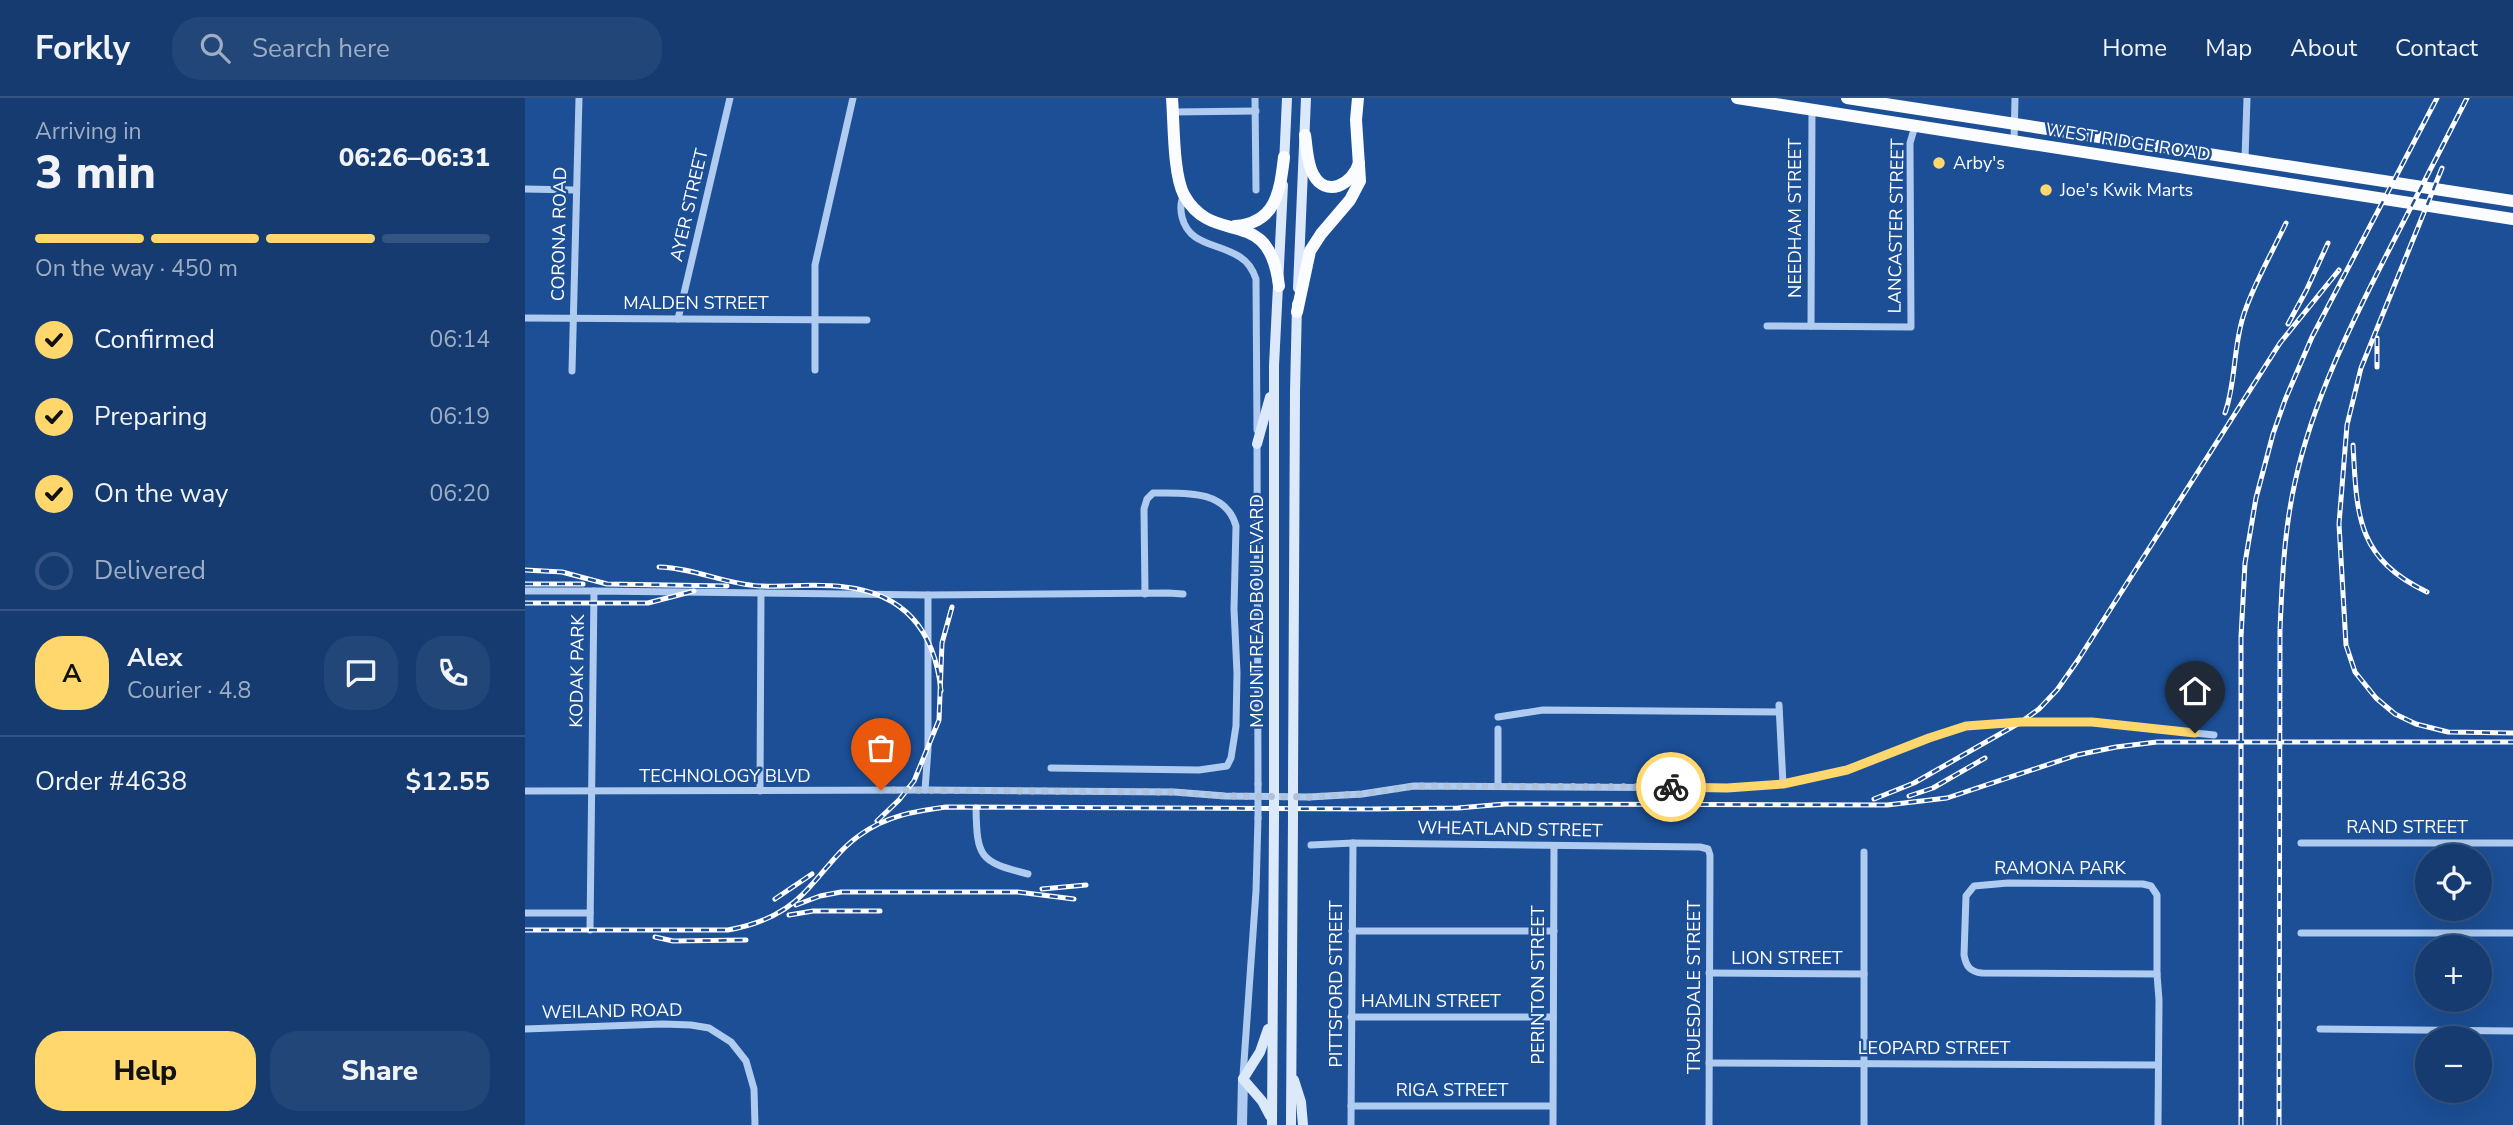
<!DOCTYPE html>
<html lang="en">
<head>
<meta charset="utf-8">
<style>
	body { margin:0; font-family:"Nunito Sans",sans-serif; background:#224678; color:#f1f3f6; height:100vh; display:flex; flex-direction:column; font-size:26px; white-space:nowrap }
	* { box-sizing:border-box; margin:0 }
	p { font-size:23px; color:#9dadc3 }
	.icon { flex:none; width:38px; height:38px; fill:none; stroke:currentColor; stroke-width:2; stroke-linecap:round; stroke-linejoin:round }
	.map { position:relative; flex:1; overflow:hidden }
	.side { display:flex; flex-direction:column; background:#153b70; width:525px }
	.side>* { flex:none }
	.controls { position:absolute; left:1890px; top:746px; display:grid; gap:14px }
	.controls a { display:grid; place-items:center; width:77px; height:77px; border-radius:50%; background:#153b70; box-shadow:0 7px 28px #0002,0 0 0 2px #345583; font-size:35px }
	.pin { position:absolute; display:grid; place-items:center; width:60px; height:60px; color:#fff; margin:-72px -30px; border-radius:50% 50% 50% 0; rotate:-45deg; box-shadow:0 0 7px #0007 }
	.pin .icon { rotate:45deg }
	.courier { position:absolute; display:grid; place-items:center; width:70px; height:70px; margin:-35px; border:5px solid #ffd76d; border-radius:50%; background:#fff; color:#222; box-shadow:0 2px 9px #0007 }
	.headline em { font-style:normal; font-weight:800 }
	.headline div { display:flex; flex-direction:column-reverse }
	.headline { display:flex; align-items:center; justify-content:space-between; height:119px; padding:0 35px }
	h1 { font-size:46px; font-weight:800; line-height:52px }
	.bar { display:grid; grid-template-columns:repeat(4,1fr); gap:10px 7px; align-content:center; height:84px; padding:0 35px }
	.bar i { height:9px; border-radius:5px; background:#345583 }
	.bar .on { background:#ffd76d }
	.bar p { grid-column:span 4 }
	.line { display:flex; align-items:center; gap:18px; padding:0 35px; border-top:2px solid #345583 }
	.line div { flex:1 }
	.round { display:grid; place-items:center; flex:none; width:74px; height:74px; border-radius:28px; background:#224678 }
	ol { padding:0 35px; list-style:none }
	li { display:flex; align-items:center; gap:21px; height:77px }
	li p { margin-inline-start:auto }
	li .icon { padding:7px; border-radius:50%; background:#ffd76d; color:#111; stroke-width:4 }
	li:last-child { color:#9dadc3 }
	li i { width:38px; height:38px; border:4px solid #345583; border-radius:50% }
	.button { display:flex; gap:14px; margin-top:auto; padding:14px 35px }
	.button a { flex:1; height:80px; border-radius:28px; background:#ffd76d; color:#111; font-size:28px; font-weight:800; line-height:80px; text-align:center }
	.button a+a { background:#224678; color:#f1f3f6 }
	header { display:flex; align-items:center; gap:42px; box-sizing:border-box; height:98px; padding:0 35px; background:#153b70; border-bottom:2px solid #345583 }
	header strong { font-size:33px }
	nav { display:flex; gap:38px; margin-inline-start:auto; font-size:24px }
	.search { width:490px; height:63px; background:#224678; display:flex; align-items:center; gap:18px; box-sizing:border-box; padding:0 24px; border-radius:28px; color:#9dadc3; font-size:26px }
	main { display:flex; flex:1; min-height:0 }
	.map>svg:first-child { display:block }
</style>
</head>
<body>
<header>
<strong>Forkly</strong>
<div class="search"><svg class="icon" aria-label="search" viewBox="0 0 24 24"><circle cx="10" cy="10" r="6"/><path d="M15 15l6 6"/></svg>Search here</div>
<nav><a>Home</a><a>Map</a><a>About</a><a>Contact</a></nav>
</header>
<main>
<section class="side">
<div class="headline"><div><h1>3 min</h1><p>Arriving in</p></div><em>06:26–06:31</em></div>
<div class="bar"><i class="on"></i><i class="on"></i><i class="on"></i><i></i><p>On the way · 450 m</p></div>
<ol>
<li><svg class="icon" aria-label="check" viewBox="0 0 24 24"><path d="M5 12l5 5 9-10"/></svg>Confirmed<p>06:14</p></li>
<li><svg class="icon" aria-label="check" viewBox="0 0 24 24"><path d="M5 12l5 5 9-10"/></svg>Preparing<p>06:19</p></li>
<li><svg class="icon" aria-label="check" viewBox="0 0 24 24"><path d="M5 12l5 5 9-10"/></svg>On the way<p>06:20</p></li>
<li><i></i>Delivered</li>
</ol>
<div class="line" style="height:126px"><b class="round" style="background:#ffd76d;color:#111">A</b><div><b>Alex</b><p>Courier · 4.8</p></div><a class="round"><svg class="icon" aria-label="chat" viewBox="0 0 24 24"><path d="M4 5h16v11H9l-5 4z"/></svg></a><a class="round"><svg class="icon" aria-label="phone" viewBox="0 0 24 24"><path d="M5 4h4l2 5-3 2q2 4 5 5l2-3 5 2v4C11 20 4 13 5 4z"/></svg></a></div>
<div class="line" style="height:91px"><div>Order #4638</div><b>$12.55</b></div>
<div class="button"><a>Help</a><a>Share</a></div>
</section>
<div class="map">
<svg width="1988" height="1027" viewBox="0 0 1988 1027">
	<rect width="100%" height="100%" fill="#1c4f96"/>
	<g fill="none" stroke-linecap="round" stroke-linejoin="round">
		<g stroke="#afcbef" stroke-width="7">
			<polyline points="730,0 731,92"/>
			<polyline points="648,14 731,13"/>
			<polyline points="1489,44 1490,0"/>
			<polyline points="1720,61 1722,0"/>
			<polyline points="0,91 50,92"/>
			<path d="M 659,97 C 655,104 655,110 657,119 C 664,148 694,145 715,159 C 723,164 728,172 731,181 L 732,332"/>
			<polyline points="0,220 342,222"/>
			<polyline points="153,221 205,0"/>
			<polyline points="1242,228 1386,229 1385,45 1390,28"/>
			<polyline points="1286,228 1287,12"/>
			<polyline points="290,272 290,167 328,0"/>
			<polyline points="47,273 54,0"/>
			<polyline points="732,344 733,686"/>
			<polyline points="0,493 69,493"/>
			<polyline points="1254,607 1258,686"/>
			<polyline points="973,619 1018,612 1254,614"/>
			<path d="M 526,670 L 674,672 L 702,668 L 706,660 L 711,628 L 712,575 L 709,511 L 711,428 C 701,391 658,395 628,395 L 622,401 L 619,411 L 620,496"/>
			<polyline points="973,688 973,631"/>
			<polyline points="400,692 403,651 403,497"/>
			<polyline points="0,693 400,692 649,694 700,698 784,699 837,696 889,688 1202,690 1258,686 1322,672 1404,640 1441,628 1496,624 1567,624 1689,637"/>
			<polyline points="235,693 236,495"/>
			<path d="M 451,710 C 452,759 454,764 503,776"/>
			<polyline points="1776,745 1988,745"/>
			<polyline points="786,747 828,745 1175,749 1183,751 1185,757 1184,1027"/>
			<polyline points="1339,754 1339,1027"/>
			<path d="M 1483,785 L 1618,786 L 1626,788 L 1632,797 L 1632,876 L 1457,875 C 1445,874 1441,868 1439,857 L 1441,798 L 1449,788 Z"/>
			<polyline points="0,815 65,815"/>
			<polyline points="65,832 69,493 403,497 643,495 658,496"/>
			<polyline points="827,833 1029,833"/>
			<polyline points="1776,835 1988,835"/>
			<polyline points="1184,875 1339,876"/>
			<polyline points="1632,876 1634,902 1633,1027"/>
			<polyline points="826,919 1028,919"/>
			<polyline points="0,931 138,926 166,927 184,930 206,944 221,963 229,991 230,1027"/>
			<polyline points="1795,931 1988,933"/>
			<polyline points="1184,965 1633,967"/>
			<polyline points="718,978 731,793 733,720"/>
			<polyline points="826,1008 1027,1008"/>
			<polyline points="826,1027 828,745"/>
			<polyline points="1028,1027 1029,748"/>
		</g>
		<polyline stroke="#afcbef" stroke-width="10" points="717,1027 718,981"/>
		<g stroke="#dce9fb" stroke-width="10">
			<polyline points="759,67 762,0"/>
			<polyline points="773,190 781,0"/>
			<polyline points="732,346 745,299"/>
			<polyline points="749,686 749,268 758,87"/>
			<polyline points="768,686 770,294 772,206"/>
			<polyline points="743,931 735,954 718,981 737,1003 745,1018"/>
			<polyline points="769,982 776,1004 778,1027"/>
			<polyline points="747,1027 749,720"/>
			<polyline points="766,1027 768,720"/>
		</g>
		<g stroke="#fbfcff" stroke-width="12">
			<path d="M 647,0 C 649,25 648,76 659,97 C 689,151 744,104 754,188"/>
			<polyline points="1212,0 1988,121"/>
			<polyline points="1322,0 1988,103"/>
			<path d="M 780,37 C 782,50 782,65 788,76 C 801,101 828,86 834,65"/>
			<path d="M 710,128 C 751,125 755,94 759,59"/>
			<polyline points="772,214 785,153 796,136 825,102 835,83 831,22 833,0"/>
		</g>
		<g stroke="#fff" stroke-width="5">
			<g id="rail">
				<polyline points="1917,70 1836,270 1822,327 1814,426 1821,547 1830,574 1851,600 1870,616 1891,626 1923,634 1988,635"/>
				<polyline points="1763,226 1781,193 1803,145"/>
				<polyline points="1852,240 1852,269"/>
				<path d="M 1700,315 C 1711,284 1708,251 1718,219 C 1727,189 1747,155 1761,125"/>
				<path d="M 1828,347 C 1832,417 1831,460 1902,494"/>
				<path d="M 134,469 C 169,470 200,486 234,488 C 263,489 292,485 320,489 C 381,496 410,534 416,593"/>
				<polyline points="0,472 37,474 82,486 202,488"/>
				<polyline points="0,486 58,486"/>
				<polyline points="0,505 123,505 169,493"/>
				<polyline points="1384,698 1408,690 1460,660"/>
				<polyline points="1349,701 1389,685 1496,624 1514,611 1532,592 1553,562 1755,245 1814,172"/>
				<polyline points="352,723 374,702 389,683 414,622 417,545 427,509"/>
				<polyline points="517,791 561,787"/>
				<polyline points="250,801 287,776"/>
				<polyline points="271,807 295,798 316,794 493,794 549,801"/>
				<polyline points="264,817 288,813 355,813"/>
				<path d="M 0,832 L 203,832 C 231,827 259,816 279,795 C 298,776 313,752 335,737 C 361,718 390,713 421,709 L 845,711 L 933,710 L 980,706 L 1362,707 L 1422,700 L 1552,657 L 1591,649 L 1632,644 L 1988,644"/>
				<polyline points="130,839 148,843 221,842"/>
				<polyline points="1716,1027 1716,539 1720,465 1731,400 1748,336 1760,302 1787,239 1912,0"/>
				<path d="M 1754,1027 L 1755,533 C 1757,483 1759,433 1770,384 C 1788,302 1826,226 1864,152 C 1890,101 1916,51 1942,0"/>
			</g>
		</g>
		<use href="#rail" stroke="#1c4f96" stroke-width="2.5" stroke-dasharray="8" stroke-linecap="butt"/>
		<polyline stroke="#afcbef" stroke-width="7" points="733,720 733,686"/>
		<g stroke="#dce9fb" stroke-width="10">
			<polyline points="749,720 749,686"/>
			<polyline points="768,720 768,686"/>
		</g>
	</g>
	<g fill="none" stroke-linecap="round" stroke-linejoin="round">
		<polyline stroke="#b0c1da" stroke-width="7" stroke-dasharray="0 12.6" points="356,692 649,694 700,698 784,699 837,696 889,688 1146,689"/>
		<polyline stroke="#ffd76d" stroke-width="9" points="1146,689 1202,690 1258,686 1322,672 1404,640 1441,628 1496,624 1567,624 1670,635"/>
	</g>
	<g fill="#ffd76d" stroke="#1c4f96" stroke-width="2.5">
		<circle cx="1414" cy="65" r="7"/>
		<circle cx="1521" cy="92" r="7"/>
	</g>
	<g text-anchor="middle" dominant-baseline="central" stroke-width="5" stroke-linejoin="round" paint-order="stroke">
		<g font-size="18" fill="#fff" stroke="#1c4f96">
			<text transform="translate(1603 44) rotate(9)">WEST RIDGE ROAD</text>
			<text transform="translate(164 107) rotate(-77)">AYER STREET</text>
			<text transform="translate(1270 120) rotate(-90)">NEEDHAM STREET</text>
			<text transform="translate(1371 128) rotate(-89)">LANCASTER STREET</text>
			<text transform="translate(34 136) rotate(-89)">CORONA ROAD</text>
			<text x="171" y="205">MALDEN STREET</text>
			<text transform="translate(732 513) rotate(-90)">MOUNT READ BOULEVARD</text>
			<text transform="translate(52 573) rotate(-89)">KODAK PARK</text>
			<text x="200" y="678">TECHNOLOGY BLVD</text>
			<text x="1882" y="729">RAND STREET</text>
			<text transform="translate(985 731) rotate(1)">WHEATLAND STREET</text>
			<text x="1535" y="770">RAMONA PARK</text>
			<text x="1262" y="860">LION STREET</text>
			<text transform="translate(811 886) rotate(-90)">PITTSFORD STREET</text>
			<text transform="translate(1013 887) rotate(-90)">PERINTON STREET</text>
			<text transform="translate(1169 889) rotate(-90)">TRUESDALE STREET</text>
			<text x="906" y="903">HAMLIN STREET</text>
			<text transform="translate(87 913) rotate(-1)">WEILAND ROAD</text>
			<text x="1409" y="950">LEOPARD STREET</text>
			<text x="927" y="992">RIGA STREET</text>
		</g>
		<g font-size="18" fill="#fff" stroke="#1c4f96" text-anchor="start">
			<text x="1428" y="65">Arby's</text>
			<text x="1535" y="92">Joe's Kwik Marts</text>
		</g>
	</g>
</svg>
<div class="controls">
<a><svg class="icon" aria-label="locate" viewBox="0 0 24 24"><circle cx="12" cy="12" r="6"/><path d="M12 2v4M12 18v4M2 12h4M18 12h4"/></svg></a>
<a>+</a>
<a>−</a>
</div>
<div class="pin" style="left:356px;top:692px;background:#ea580c"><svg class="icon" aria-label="bag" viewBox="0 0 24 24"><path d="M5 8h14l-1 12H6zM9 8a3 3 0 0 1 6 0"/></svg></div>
<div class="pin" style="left:1670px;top:635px;background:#1f2937"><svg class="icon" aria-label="home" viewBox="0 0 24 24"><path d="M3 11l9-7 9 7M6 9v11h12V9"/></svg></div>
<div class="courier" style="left:1146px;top:689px"><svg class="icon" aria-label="bike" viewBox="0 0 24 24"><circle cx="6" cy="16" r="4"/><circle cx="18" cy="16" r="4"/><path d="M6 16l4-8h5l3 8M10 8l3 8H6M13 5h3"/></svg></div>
</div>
</main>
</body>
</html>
